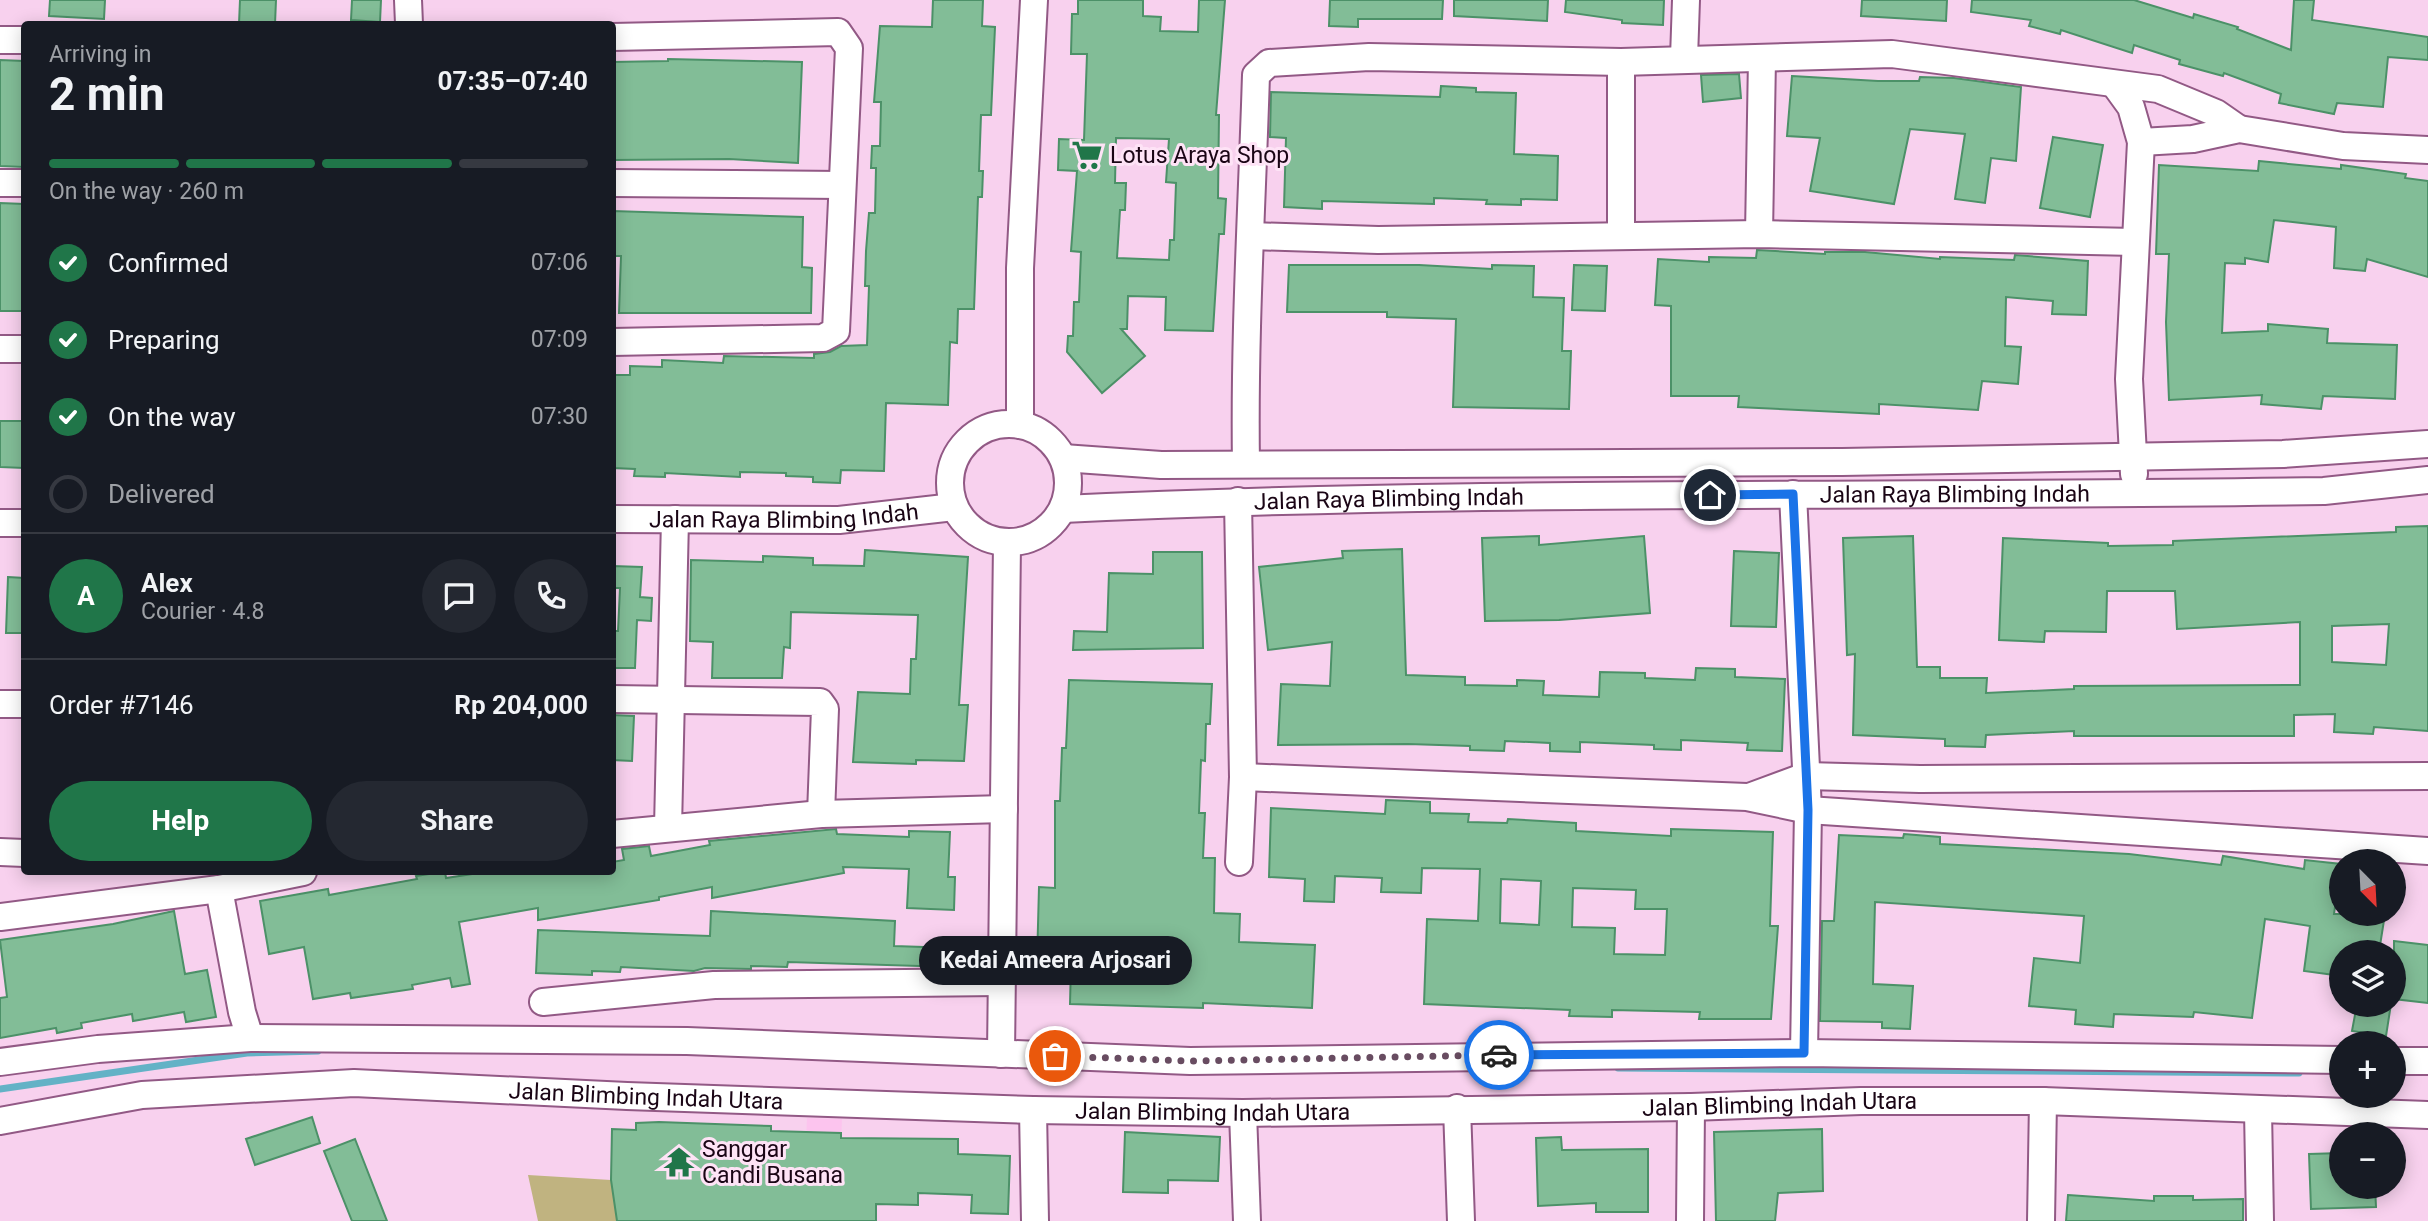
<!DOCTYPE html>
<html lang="en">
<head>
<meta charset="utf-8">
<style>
	body { margin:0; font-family:Roboto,sans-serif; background:#242831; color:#f1f3f6; height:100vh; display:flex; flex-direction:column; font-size:26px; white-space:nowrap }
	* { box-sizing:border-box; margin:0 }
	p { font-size:23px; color:#9ea1a6 }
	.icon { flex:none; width:38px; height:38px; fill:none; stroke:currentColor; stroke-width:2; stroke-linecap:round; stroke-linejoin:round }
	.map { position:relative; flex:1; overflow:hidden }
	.drawer { position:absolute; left:21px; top:21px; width:595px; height:854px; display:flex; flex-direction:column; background:#171b24; border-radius:7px; box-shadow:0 4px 18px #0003 }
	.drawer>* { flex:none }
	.needle { width:46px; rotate:156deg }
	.fabs { position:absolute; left:2329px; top:849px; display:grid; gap:14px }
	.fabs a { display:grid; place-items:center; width:77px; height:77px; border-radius:50%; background:#171b24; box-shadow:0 4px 18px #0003; font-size:35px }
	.pin { position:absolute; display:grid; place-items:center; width:60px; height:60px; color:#fff; margin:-30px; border:4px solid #fff; border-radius:50%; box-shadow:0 2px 7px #0007 }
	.courier { position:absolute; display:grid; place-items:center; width:70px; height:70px; margin:-35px; border:5px solid #1a73e8; border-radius:50%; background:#fff; color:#222; box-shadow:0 2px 9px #0007 }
	.bubble { position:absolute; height:49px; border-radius:24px; background:#171b24; box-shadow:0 4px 18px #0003; font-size:23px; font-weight:700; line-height:49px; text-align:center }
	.overview em { font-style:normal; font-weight:700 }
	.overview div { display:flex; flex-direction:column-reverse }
	.overview { display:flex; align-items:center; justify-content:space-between; height:119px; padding:0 28px }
	h1 { font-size:46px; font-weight:700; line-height:52px }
	.bar { display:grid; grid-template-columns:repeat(4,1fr); gap:10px 7px; align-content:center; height:84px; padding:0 28px }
	.bar i { height:9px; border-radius:5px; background:#363941 }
	.bar .active { background:#207649 }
	.bar p { grid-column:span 4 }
	.line { display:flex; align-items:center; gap:18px; padding:0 28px; border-top:2px solid #363941 }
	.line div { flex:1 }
	.round { display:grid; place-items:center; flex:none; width:74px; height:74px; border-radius:37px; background:#242831 }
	ol { padding:0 28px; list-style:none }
	li { display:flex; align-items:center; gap:21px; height:77px }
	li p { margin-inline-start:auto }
	li .icon { padding:7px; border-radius:50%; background:#207649; color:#fff; stroke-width:4 }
	li:last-child { color:#9ea1a6 }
	li i { width:38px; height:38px; border:4px solid #363941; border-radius:50% }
	.button { display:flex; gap:14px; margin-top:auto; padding:14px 28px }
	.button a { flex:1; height:80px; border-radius:42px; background:#207649; color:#fff; font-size:28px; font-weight:700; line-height:80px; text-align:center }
	.button a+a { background:#242831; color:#f1f3f6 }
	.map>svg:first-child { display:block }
</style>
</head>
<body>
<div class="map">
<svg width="2428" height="1221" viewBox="0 0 2428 1221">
	<rect width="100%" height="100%" fill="#f8d1ee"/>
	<polygon fill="#fcc4ee" points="807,1118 842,1119 839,1187 804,1186"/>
	<polygon fill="#c0b380" points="528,1175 611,1180 617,1221 538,1221"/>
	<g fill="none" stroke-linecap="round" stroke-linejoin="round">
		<g stroke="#63b2c6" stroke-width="7">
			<polyline points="1618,1068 2299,1073"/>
			<polyline points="0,1089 247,1053 318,1051"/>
		</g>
	</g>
	<g fill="#82bd97" stroke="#4c9168" stroke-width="2" fill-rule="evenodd">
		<polygon points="50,0 105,0 104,19 49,16"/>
		<polygon points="240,0 276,0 275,24 239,24"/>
		<polygon points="352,0 381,0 380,22 351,20"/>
		<polygon points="933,0 983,0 982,26 995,27 991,115 981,115 979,171 983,171 982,197 978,197 974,309 958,309 957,343 950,342 948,405 886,403 884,471 841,470 840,483 813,482 813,477 786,476 786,473 740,472 740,477 665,473 665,477 634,476 635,469 612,468 612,375 630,375 630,366 662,367 662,360 723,363 724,356 814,358 814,354 830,352 841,346 867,345 869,286 865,286 866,251 869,213 875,213 876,168 871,168 872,146 880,146 881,102 874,102 880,26 932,27"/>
		<path d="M 1078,0 L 1143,0 L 1143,16 L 1161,17 L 1160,31 L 1198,32 L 1199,0 L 1225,0 L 1216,115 L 1219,115 L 1218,198 L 1226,199 L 1224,234 L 1219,234 L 1213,331 L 1165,330 L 1166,297 L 1128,296 L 1127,329 L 1121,329 L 1145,356 L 1102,393 L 1067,352 L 1068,336 L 1073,336 L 1074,302 L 1079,302 L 1081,252 L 1071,251 L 1077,171 L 1058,170 L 1059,139 L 1084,140 L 1087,54 L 1071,54 L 1072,14 L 1078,14 ZM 1116,138 L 1169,139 L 1166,182 L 1176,183 L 1174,240 L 1170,240 L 1169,260 L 1117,258 L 1120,210 L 1125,210 L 1126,183 L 1115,183 Z"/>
		<polygon points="1330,0 1443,0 1442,19 1358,19 1358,27 1329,26"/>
		<polygon points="1454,0 1548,0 1547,21 1454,16"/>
		<polygon points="1566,0 1664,0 1663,25 1622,23 1622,20 1565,12"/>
		<polygon points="1862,0 1947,0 1946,21 1861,16"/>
		<polygon points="1972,0 2134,0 2193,18 2194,14 2238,27 2237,29 2291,50 2294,0 2314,0 2312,20 2428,37 2428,60 2388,57 2383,107 2337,103 2334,114 2279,103 2281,94 2224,73 2223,76 2179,64 2180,60 2134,45 2132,53 2061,30 2060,34 2029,26 2031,20 1971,12"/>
		<polygon points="668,59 802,62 798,163 729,159 612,160 612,62 668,61"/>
		<polygon points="0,60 24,61 24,167 0,166"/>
		<polygon points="1739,74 1741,98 1703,102 1701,75"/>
		<polygon points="1792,76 1878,81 1919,81 1920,77 1954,78 2021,87 2016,161 1991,158 1985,203 1955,199 1965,134 1910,129 1894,204 1810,191 1820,138 1787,136"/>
		<polygon points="1441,86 1476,88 1476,92 1516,93 1514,154 1558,156 1557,200 1521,199 1521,205 1486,204 1487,200 1434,198 1434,204 1322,201 1322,209 1284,207 1286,138 1270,137 1271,92 1440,97"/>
		<polygon points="2053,137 2103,145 2090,217 2040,208"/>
		<polygon points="2259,161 2341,169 2341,165 2406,174 2405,178 2428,181 2428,277 2367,259 2365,271 2334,268 2336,227 2274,220 2268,262 2245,258 2245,264 2225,263 2222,333 2268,331 2268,324 2328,329 2327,343 2397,345 2395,399 2323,396 2321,409 2261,404 2262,395 2169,400 2166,322 2169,254 2156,254 2159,165 2258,171"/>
		<polygon points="0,203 24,204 24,311 0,311"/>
		<polygon points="612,211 803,217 802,267 812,268 811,313 619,313 621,256 612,256"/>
		<polygon points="1757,250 1825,254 1825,252 1865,252 1940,259 1940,257 2014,260 2015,255 2088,261 2086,315 2052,314 2053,301 2006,297 2005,346 2021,347 2018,384 1982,381 1978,410 1879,404 1879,414 1738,407 1739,396 1671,396 1671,306 1655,305 1658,259 1709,262 1709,257 1756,258"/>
		<polygon points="1289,265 1419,265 1492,269 1492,265 1534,266 1533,297 1564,298 1562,351 1571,351 1569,409 1453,407 1456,319 1387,317 1387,312 1287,312"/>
		<polygon points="1574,265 1607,266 1605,311 1572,310"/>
		<polygon points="0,421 24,421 24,468 0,467"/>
		<path d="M 2428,526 L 2428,731 L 2374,727 L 2373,734 L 2334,732 L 2335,714 L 2294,715 L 2294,736 L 2074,736 L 2074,731 L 1986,735 L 1985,747 L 1945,746 L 1945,739 L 1853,735 L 1855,654 L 1847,655 L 1843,538 L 1913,536 L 1917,667 L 1940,667 L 1940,678 L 1987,678 L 1986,693 L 2074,689 L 2074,686 L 2300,685 L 2300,622 L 2177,629 L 2175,591 L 2107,591 L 2106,632 L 2045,631 L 2044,642 L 1999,640 L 2003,538 L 2108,543 L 2108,546 L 2173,545 L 2173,541 L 2396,532 L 2396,527 ZM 2389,624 L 2386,665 L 2332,662 L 2332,626 Z"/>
		<polygon points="1539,536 1539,545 1644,536 1650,613 1559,620 1485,621 1482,538"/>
		<polygon points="1402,549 1406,675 1465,677 1465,685 1517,686 1517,680 1544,681 1543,695 1599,697 1600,672 1645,673 1645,678 1695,680 1696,668 1735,669 1735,677 1785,679 1782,751 1747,750 1748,743 1681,740 1681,750 1654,749 1654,745 1580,742 1580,752 1550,751 1550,743 1505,741 1504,751 1470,750 1470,746 1408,744 1278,745 1281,684 1330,686 1332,642 1268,650 1259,567 1343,558 1342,551"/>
		<polygon points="865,550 968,557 959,705 968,705 964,761 916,760 916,764 853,762 858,692 910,694 911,659 916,659 918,615 791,612 790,648 784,647 782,678 712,678 713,642 690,641 691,560 763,562 763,556 813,558 813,565 864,566"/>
		<polygon points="1734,551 1779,553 1776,627 1731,626"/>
		<polygon points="1153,552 1202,552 1203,648 1073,650 1074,631 1107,632 1109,573 1153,574"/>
		<polygon points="612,566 642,567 640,597 652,598 651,621 637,620 635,668 612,668 612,631 618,631 620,588 612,588"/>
		<polygon points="8,577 24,578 24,633 6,633"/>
		<polygon points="1069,680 1212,684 1210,724 1206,724 1205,761 1201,760 1199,813 1205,813 1203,858 1215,858 1214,913 1240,914 1239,942 1315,945 1312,1008 1203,1003 1203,1008 1070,1004 1071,964 1037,963 1039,887 1055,888 1055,801 1060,801 1062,748 1066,748"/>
		<polygon points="612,715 634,716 632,761 612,760"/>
		<path d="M 1386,800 L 1430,802 L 1430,813 L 1469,814 L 1468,822 L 1507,823 L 1508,819 L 1576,823 L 1576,831 L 1671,836 L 1671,829 L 1773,832 L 1770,926 L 1778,926 L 1771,1019 L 1699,1019 L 1700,1012 L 1612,1010 L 1612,1017 L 1569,1016 L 1570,1010 L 1424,1004 L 1427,919 L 1478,921 L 1480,869 L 1422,868 L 1421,893 L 1381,892 L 1382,878 L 1335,876 L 1334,902 L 1304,901 L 1305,879 L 1269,877 L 1271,808 L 1385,814 ZM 1501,879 L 1541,881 L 1539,925 L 1500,923 ZM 1573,888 L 1636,890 L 1635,909 L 1667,909 L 1665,955 L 1614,954 L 1615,928 L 1572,927 Z"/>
		<polygon points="836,829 837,834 909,837 909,831 950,832 948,877 955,877 954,910 907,908 909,869 843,867 844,873 712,898 712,887 659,897 659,900 538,920 538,908 459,922 470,984 452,987 450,978 412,985 413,989 351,998 350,993 313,999 304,947 269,954 260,901 328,889 329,895 417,879 416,876 442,872 445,872 446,878 485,872 612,872 612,862 624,860 622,849 649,846 651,856 710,845 709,841"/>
		<polygon points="1904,834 1940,837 1940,844 2129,854 2221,865 2223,856 2304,869 2305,860 2341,864 2334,914 2385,914 2379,952 2342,952 2342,976 2304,971 2310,926 2265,919 2252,1018 2194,1012 2193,1017 2114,1014 2113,1027 2075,1024 2076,1010 2029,1006 2034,958 2080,963 2084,916 1875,902 1873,984 1913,986 1910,1029 1882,1028 1882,1022 1820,1021 1822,921 1834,921 1839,835 1903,838"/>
		<polygon points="174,911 185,974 207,970 216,1017 186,1022 184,1012 133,1021 132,1014 81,1023 82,1028 57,1033 56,1028 0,1038 0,998 7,997 0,940 113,924"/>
		<polygon points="711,911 895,921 894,946 953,948 952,967 788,962 787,967 751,966 751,969 705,968 694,971 621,967 620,972 592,971 592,975 536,973 538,930 710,936"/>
		<polygon points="2394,941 2428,945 2428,1003 2394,999"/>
		<polygon points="2357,1004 2391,1004 2386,1036 2352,1031"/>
		<polygon points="312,1117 320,1143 255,1165 246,1139"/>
		<polygon points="659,1122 771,1126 771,1131 841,1133 841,1138 958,1139 958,1154 1010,1156 1008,1214 971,1213 972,1195 918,1193 918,1205 876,1204 876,1221 617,1221 611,1180 612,1129 636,1130 636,1123"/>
		<polygon points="1822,1129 1823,1191 1778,1193 1775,1221 1716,1221 1714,1132"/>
		<polygon points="1125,1132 1220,1137 1218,1181 1168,1180 1168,1193 1123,1192"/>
		<polygon points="1561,1137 1562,1150 1648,1149 1648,1212 1596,1212 1596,1203 1538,1206 1536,1138"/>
		<polygon points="355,1139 387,1221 352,1221 324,1151"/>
		<polygon points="2342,1153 2342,1186 2375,1186 2376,1207 2311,1209 2309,1154"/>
		<polygon points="2068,1195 2154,1201 2154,1196 2193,1196 2193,1200 2243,1199 2243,1221 2066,1221"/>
	</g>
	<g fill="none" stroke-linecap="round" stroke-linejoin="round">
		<g stroke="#925985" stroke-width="30">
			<g id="minor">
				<polyline points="408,0 409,24"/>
				<polyline points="612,37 838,32 849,48 836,331 823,338 612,342"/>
				<polyline points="0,40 24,40"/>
				<polyline points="1684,58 1686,0"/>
				<polyline points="2115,85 2131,107 2141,142 2129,379 2134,474"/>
				<polyline points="2141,142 2193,139 2239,129 2343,146 2428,150"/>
				<polyline points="0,183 24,183"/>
				<polyline points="612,183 842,185"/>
				<polyline points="1759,234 1762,58"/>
				<polyline points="1251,236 1378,240 1759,234 2135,242"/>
				<polyline points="1621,236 1621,62"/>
				<polyline points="0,349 24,349"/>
				<circle cx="1009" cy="483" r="59"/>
				<polyline points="1020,425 1020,268 1034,0"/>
				<polyline points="1063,458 1161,465 1842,462 2283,454 2428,444"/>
				<path d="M 1246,464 C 1244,334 1252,205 1256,75 L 1269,63 L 1369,57 L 1621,62 L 1892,54 L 2158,89 L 2216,113 L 2239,129"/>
				<polyline points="1793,494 1808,810 1804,1053"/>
				<polyline points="1238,501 1243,777 1239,862"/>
				<path id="s1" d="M 1063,509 C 1483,489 1904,498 2324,491 L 2428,480"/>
				<path id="s2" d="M 612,519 L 839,520 L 954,507"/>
				<polyline points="0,523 24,523"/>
				<polyline points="612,699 820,702 825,709 821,814"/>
				<polyline points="0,704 24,704"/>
				<polyline points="1243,777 1747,797 1808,810 2428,851"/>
				<polyline points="1749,797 1806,776 1920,779 2428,776"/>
				<polyline points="668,828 675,519"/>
				<polyline points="612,834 821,814 1004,809"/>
				<polyline points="0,852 24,853"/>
				<polyline points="219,889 242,1012 250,1038"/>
				<polyline points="0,917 219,889 303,872"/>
				<polyline points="543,1002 714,985 1000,982"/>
				<polyline points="1001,1054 1007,543"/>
				<polyline points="2394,1061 2428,1061"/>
				<polyline points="0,1062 98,1049 250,1038 687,1041 1190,1061 1804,1053 2342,1060"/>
				<polyline points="1457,1108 1461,1221"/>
				<polyline points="1033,1110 1035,1221"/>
				<polyline points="2258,1110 2260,1221"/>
				<polyline points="1243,1113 1247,1221"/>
				<path id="s3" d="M 0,1121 L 142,1095 L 354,1083 L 627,1096 L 1033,1110 L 1243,1113 L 1691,1107 L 1861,1101 L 2043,1101 L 2428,1115"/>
				<polyline points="1690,1221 1691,1107"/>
				<polyline points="2041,1221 2043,1101"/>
			</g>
		</g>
		<use href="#minor" stroke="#fff" stroke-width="26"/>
	</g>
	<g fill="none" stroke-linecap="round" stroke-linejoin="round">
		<polyline stroke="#684c61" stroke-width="7" stroke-dasharray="0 12.6" points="1055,1056 1191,1061 1499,1055"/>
		<polyline stroke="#1a73e8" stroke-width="9" points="1499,1055 1804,1053 1808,810 1793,494 1710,495"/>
	</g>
	<defs>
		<g id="supermarket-bare" transform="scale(2.415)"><path d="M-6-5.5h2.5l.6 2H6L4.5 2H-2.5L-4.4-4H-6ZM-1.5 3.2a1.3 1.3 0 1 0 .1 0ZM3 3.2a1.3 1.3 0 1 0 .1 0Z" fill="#207649" stroke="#fee3f6" stroke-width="2.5" paint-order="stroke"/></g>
		<g id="temple-bare" transform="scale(2.415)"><path d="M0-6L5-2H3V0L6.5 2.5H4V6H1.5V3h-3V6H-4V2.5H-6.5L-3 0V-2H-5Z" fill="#207649" stroke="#fee3f6" stroke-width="2.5" paint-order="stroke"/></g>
	</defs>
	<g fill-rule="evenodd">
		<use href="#supermarket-bare" x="1087" y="155"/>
		<use href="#temple-bare" x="679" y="1162"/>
	</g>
	<g text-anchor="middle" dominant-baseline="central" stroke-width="6" stroke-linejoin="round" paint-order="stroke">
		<g font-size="23" fill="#1a0515" stroke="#fee3f6" text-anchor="start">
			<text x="1110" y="155">Lotus Araya Shop</text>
			<text x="702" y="1149">Sanggar<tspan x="702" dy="26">Candi Busana</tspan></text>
		</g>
		<g font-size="23" fill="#1a0515" stroke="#fee3f6">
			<text stroke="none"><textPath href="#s1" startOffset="892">Jalan Raya Blimbing Indah</textPath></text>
			<text stroke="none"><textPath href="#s1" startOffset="326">Jalan Raya Blimbing Indah</textPath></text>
			<text stroke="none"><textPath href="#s2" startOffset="172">Jalan Raya Blimbing Indah</textPath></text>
			<text stroke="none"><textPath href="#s3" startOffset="649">Jalan Blimbing Indah Utara</textPath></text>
			<text stroke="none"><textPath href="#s3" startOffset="1783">Jalan Blimbing Indah Utara</textPath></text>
			<text stroke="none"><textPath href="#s3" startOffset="1216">Jalan Blimbing Indah Utara</textPath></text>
		</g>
	</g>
</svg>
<div class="fabs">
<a><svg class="needle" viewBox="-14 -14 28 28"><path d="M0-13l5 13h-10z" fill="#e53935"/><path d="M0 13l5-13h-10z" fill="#9ea1a6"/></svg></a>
<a><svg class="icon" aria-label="layers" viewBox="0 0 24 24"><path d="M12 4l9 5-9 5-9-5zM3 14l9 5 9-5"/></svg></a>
<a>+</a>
<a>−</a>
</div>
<div class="pin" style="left:1055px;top:1056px;background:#ea580c"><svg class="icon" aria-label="bag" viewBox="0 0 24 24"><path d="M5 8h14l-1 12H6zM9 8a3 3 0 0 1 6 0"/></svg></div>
<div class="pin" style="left:1710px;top:495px;background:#1f2937"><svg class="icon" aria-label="home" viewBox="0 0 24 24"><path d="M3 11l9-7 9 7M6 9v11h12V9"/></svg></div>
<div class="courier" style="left:1499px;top:1055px"><svg class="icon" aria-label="car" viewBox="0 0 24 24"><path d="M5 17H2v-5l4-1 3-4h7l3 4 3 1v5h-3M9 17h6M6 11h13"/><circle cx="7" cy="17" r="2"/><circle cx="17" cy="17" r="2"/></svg></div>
<div class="bubble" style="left:919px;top:936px;width:273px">Kedai Ameera Arjosari</div>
<section class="drawer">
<div class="overview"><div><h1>2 min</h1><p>Arriving in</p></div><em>07:35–07:40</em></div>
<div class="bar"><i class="active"></i><i class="active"></i><i class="active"></i><i></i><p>On the way · 260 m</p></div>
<ol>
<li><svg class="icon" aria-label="check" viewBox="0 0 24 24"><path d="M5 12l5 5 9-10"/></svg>Confirmed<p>07:06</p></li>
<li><svg class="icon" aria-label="check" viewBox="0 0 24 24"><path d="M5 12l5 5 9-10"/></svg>Preparing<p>07:09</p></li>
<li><svg class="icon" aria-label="check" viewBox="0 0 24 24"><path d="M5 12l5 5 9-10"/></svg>On the way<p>07:30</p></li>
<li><i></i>Delivered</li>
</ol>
<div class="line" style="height:126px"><b class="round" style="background:#207649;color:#fff">A</b><div><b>Alex</b><p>Courier · 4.8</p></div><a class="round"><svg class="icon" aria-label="chat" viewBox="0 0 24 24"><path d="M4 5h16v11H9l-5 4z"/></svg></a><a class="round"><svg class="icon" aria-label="phone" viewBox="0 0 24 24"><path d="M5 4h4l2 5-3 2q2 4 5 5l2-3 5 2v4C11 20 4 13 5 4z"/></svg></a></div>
<div class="line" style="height:91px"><div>Order #7146</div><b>Rp 204,000</b></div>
<div class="button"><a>Help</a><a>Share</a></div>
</section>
</div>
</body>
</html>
